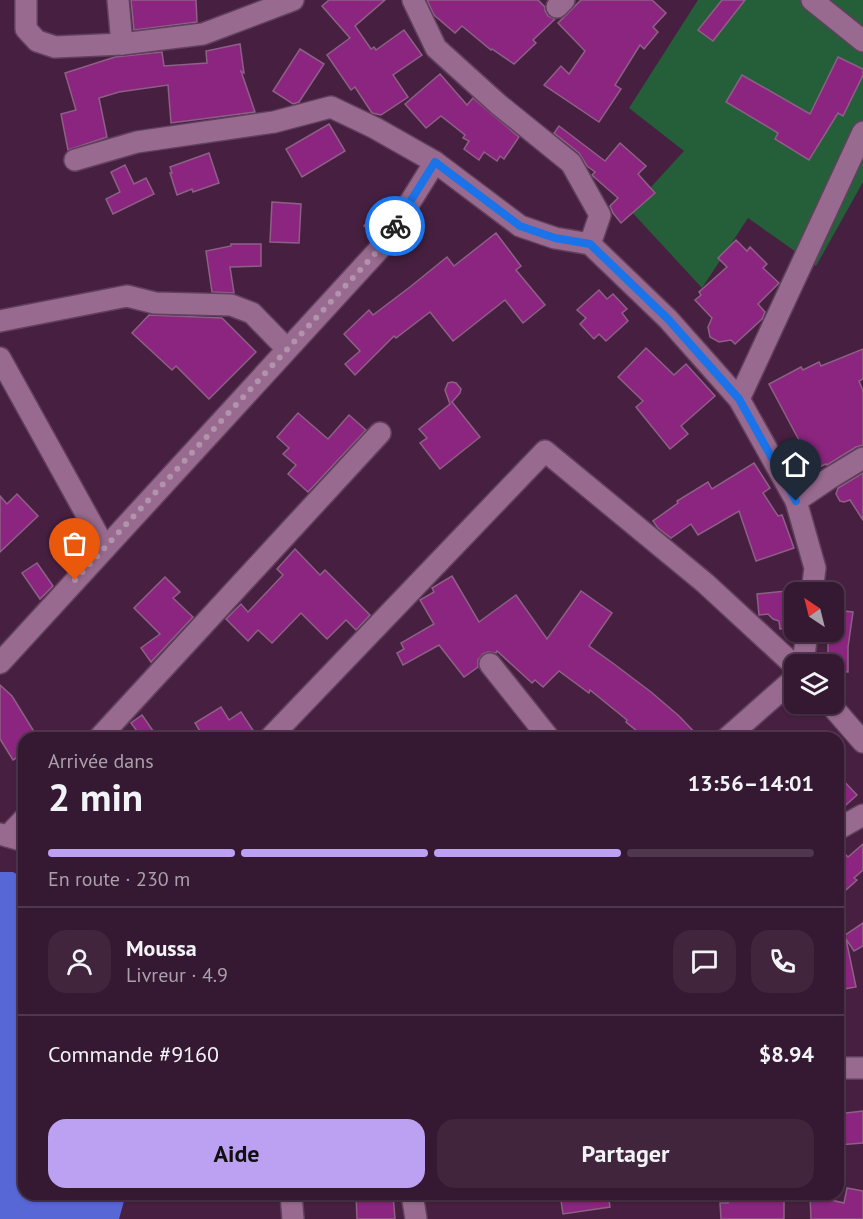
<!DOCTYPE html>
<html lang="fr">
<head>
<meta charset="utf-8">
<style>
	body { margin:0; font-family:"PT Sans",sans-serif; background:#40253d; color:#f1f3f6; height:100vh; display:flex; flex-direction:column; font-size:22px; white-space:nowrap }
	* { box-sizing:border-box; margin:0 }
	p { font-size:20px; color:#aaa0ab }
	.icon { flex:none; width:33px; height:33px; fill:none; stroke:currentColor; stroke-width:2; stroke-linecap:round; stroke-linejoin:round }
	.map { position:relative; flex:1; overflow:hidden }
	.sheet { position:absolute; left:18px; top:732px; width:826px; height:468px; display:flex; flex-direction:column; background:#351831; border-radius:18px; box-shadow:0 2px 4px #0004,0 0 0 2px #4f374d }
	.sheet>* { flex:none }
	.needle { width:39px; rotate:325deg }
	.fabs { position:absolute; left:784px; top:582px; display:grid; gap:12px }
	.fabs a { display:grid; place-items:center; width:60px; height:60px; border-radius:12px; background:#351831; box-shadow:0 2px 4px #0004,0 0 0 2px #4f374d; font-size:30px }
	.pin { position:absolute; display:grid; place-items:center; width:51px; height:51px; color:#fff; margin:-62px -26px; border-radius:50% 50% 50% 0; rotate:-45deg; box-shadow:0 0 6px #0007 }
	.pin .icon { rotate:45deg }
	.courier { position:absolute; display:grid; place-items:center; width:60px; height:60px; margin:-30px; border:4px solid #1a73e8; border-radius:50%; background:#fff; color:#222; box-shadow:0 2px 8px #0007 }
	.headline em { font-style:normal; font-weight:800 }
	.headline div { display:flex; flex-direction:column-reverse }
	.headline { display:flex; align-items:center; justify-content:space-between; height:102px; padding:0 30px }
	h1 { font-size:39px; font-weight:800; line-height:45px }
	.bar { display:grid; grid-template-columns:repeat(4,1fr); gap:9px 6px; align-content:center; height:72px; padding:0 30px }
	.bar i { height:8px; border-radius:4px; background:#4f374d }
	.bar .current { background:#bca0f2 }
	.bar p { grid-column:span 4 }
	.line { display:flex; align-items:center; gap:15px; padding:0 30px; border-top:2px solid #4f374d }
	.line div { flex:1 }
	.round { display:grid; place-items:center; flex:none; width:63px; height:63px; border-radius:18px; background:#40253d }
	.action { display:flex; gap:12px; margin-top:auto; padding:12px 30px }
	.action a { flex:1; height:69px; border-radius:18px; background:#bca0f2; color:#111; font-size:24px; font-weight:800; line-height:69px; text-align:center }
	.action a+a { background:#40253d; color:#f1f3f6 }
	.map>svg:first-child { display:block }
</style>
</head>
<body>
<div class="map">
<svg width="863" height="1219" viewBox="0 0 863 1219">
	<rect width="100%" height="100%" fill="#472041"/>
	<polygon fill="#245f3a" points="698,0 863,0 863,182 816,266 748,218 702,288 630,210 684,151 629,108"/>
	<polygon fill="#5767d5" points="0,872 13,872 24,878 24,1194 126,1194 119,1219 0,1219"/>
	<g fill="#8b257f" stroke="#8d6085" stroke-width="1.5">
		<polygon points="131,0 196,0 197,22 134,30"/>
		<polygon points="329,0 385,0 355,26 371,49 374,47 376,50 404,30 422,55 393,75 408,97 381,115 372,113 355,87 351,90 327,55 350,38 322,6"/>
		<polygon points="427,0 538,0 545,7 545,11 548,16 555,19 533,40 536,43 514,64 492,49 491,50 462,26 455,33 434,15"/>
		<polygon points="581,0 652,0 666,13 653,27 658,32 644,49 640,45 615,85 621,89 599,122 544,85 561,66 569,74 585,51 558,23"/>
		<polygon points="722,0 745,0 713,41 698,30"/>
		<polygon points="240,44 244,73 241,71 255,112 171,123 168,85 119,92 99,98 107,137 68,150 61,114 76,110 65,73 115,57 162,52 164,66 207,63 206,51"/>
		<polygon points="300,49 324,64 299,102 293,104 273,91"/>
		<polygon points="838,57 863,69 863,75 843,116 838,113 809,160 775,139 778,133 726,102 742,75 810,114"/>
		<polygon points="440,74 467,105 473,98 519,137 504,159 500,156 497,161 484,152 479,160 464,149 469,141 463,138 465,135 441,116 426,128 405,104"/>
		<polygon points="329,124 345,151 302,177 286,149"/>
		<polygon points="559,126 605,161 620,143 646,166 638,174 655,193 621,223 613,213 610,206 618,198 594,177 592,175 595,172 587,166 579,153 554,133"/>
		<polygon points="209,153 219,183 193,192 192,189 177,195 170,173 172,173 170,167"/>
		<polygon points="125,165 134,184 146,178 154,194 113,214 106,199 120,192 111,172"/>
		<polygon points="272,202 301,204 299,243 270,242"/>
		<polygon points="384,210 388,214 375,235 364,226 374,213 378,217"/>
		<polygon points="496,233 521,266 516,270 545,305 523,323 505,300 453,341 430,312 396,338 394,336 355,375 345,364 360,351 344,334 369,310 373,315 410,287 447,257 454,266"/>
		<polygon points="736,240 747,251 750,247 767,264 763,268 779,283 758,304 765,312 762,319 735,344 731,340 719,342 710,337 708,327 712,318 695,300 701,295 699,292 727,267 718,258"/>
		<polygon points="231,244 261,244 261,266 230,267 234,293 212,292 206,251 231,246"/>
		<polygon points="599,290 607,299 613,294 627,309 622,313 628,321 606,341 599,334 594,339 580,324 586,318 577,310"/>
		<polygon points="149,315 222,318 256,352 209,399 176,366 172,370 132,333"/>
		<polygon points="646,348 674,375 686,364 715,396 681,426 688,434 670,449 636,407 643,401 618,377"/>
		<polygon points="863,349 863,379 859,381 863,391 863,445 856,447 827,465 826,464 813,470 800,442 769,384 801,367 803,370 819,362 821,366"/>
		<polygon points="452,382 456,383 461,389 460,393 452,402 480,437 440,469 420,443 427,438 419,429 450,404 445,390 448,383"/>
		<polygon points="298,413 328,439 349,415 366,430 308,492 288,474 296,465 283,454 289,448 277,437"/>
		<polygon points="754,463 770,488 763,493 778,516 782,515 794,548 756,561 739,511 698,535 691,524 671,538 658,528 653,521 678,503 677,501 708,482 712,489"/>
		<polygon points="863,473 863,520 850,500 844,502 840,501 836,494 838,488"/>
		<polygon points="17,494 38,516 0,552 0,496 7,504"/>
		<polygon points="295,549 320,575 325,570 370,615 356,630 346,620 327,639 301,613 272,643 258,630 248,641 226,619 241,604 248,612 283,575 277,569"/>
		<polygon points="37,563 53,586 40,599 22,573"/>
		<polygon points="452,576 479,622 516,595 547,639 581,591 612,613 589,646 614,664 651,692 679,716 700,738 634,738 638,732 626,722 627,720 590,690 589,693 559,671 543,687 535,680 532,683 497,651 496,653 488,652 483,654 478,660 478,667 464,677 439,645 403,665 397,653 404,649 401,643 434,624 420,600 434,592 432,588"/>
		<polygon points="165,577 180,592 173,598 193,617 151,662 141,648 160,634 134,608"/>
		<polygon points="795,590 795,627 780,629 779,621 773,619 768,614 759,615 757,594"/>
		<polygon points="834,610 853,612 848,647 848,672 834,671 834,664 828,664 828,632 834,632"/>
		<polygon points="0,685 12,696 38,738 24,738 24,753 13,760 0,739"/>
		<polygon points="221,707 229,720 241,712 258,738 204,738 195,723"/>
		<polygon points="142,715 158,738 142,738 131,723"/>
		<polygon points="838,775 857,795 838,812"/>
		<polygon points="863,844 863,870 854,878 857,880 838,897 838,847 848,857"/>
		<polygon points="863,923 863,946 854,951 846,939 856,987 838,990 838,934 845,933 845,935"/>
		<polygon points="863,1111 863,1143 838,1145 838,1114"/>
		<polygon points="847,1188 863,1191 863,1219 811,1219 810,1195 844,1203"/>
		<polygon points="356,1194 393,1194 395,1219 357,1219"/>
		<polygon points="560,1194 608,1194 610,1207 563,1214"/>
		<polygon points="728,1194 784,1194 784,1219 721,1219 720,1203 728,1203"/>
	</g>
	<g fill="none" stroke-linecap="round" stroke-linejoin="round">
		<g stroke="#61405d" stroke-width="24">
			<g id="minor">
				<polyline points="26,0 26,29 37,41 55,47 122,44 203,34 293,0"/>
				<polyline points="118,0 122,44"/>
				<polyline points="413,0 436,48 498,104 571,163 600,215 590,244"/>
				<polyline points="812,0 863,41"/>
				<polyline points="557,7 564,0"/>
				<polyline points="75,160 137,142 274,122 331,107 375,128 435,162 520,226 555,238 590,244 668,319 739,399 796,501 815,568 812,592"/>
				<polyline points="0,321 127,296 155,303 231,305 252,313 287,349"/>
				<polyline points="0,358 105,548"/>
				<polyline points="739,399 863,132"/>
				<polyline points="796,501 830,478 863,458"/>
				<polyline points="0,663 384,244 435,162"/>
				<polyline points="490,664 549,738"/>
				<polyline points="803,664 807,632"/>
				<polyline points="830,704 863,742"/>
				<polyline points="99,738 380,433"/>
				<polyline points="270,738 545,451 705,583 795,666"/>
				<polyline points="727,738 795,678"/>
				<polyline points="838,829 863,815"/>
				<polyline points="0,834 24,841"/>
				<polyline points="8,836 24,819"/>
				<polyline points="838,1068 863,1068"/>
				<polyline points="291,1194 293,1219"/>
				<polyline points="412,1194 416,1219"/>
			</g>
		</g>
		<use href="#minor" stroke="#986a8f" stroke-width="21"/>
	</g>
	<g fill="none" stroke-linecap="round" stroke-linejoin="round">
		<polyline stroke="#b193ac" stroke-width="6" stroke-dasharray="0 10.8" points="75,580 384,244 395,226"/>
		<polyline stroke="#1a73e8" stroke-width="8" points="395,226 435,162 520,226 555,238 590,244 668,319 739,399 796,501"/>
	</g>
</svg>
<div class="fabs">
<a><svg class="needle" viewBox="-14 -14 28 28"><path d="M0-13l5 13h-10z" fill="#e53935"/><path d="M0 13l5-13h-10z" fill="#aaa0ab"/></svg></a>
<a><svg class="icon" aria-label="layers" viewBox="0 0 24 24"><path d="M12 4l9 5-9 5-9-5zM3 14l9 5 9-5"/></svg></a>
</div>
<div class="pin" style="left:75px;top:580px;background:#ea580c"><svg class="icon" aria-label="bag" viewBox="0 0 24 24"><path d="M5 8h14l-1 12H6zM9 8a3 3 0 0 1 6 0"/></svg></div>
<div class="pin" style="left:796px;top:501px;background:#1f2937"><svg class="icon" aria-label="home" viewBox="0 0 24 24"><path d="M3 11l9-7 9 7M6 9v11h12V9"/></svg></div>
<div class="courier" style="left:395px;top:226px"><svg class="icon" aria-label="bike" viewBox="0 0 24 24"><circle cx="6" cy="16" r="4"/><circle cx="18" cy="16" r="4"/><path d="M6 16l4-8h5l3 8M10 8l3 8H6M13 5h3"/></svg></div>
<section class="sheet">
<div class="headline"><div><h1>2 min</h1><p>Arrivée dans</p></div><em>13:56–14:01</em></div>
<div class="bar"><i class="current"></i><i class="current"></i><i class="current"></i><i></i><p>En route · 230 m</p></div>
<div class="line" style="height:108px"><a class="round"><svg class="icon" aria-label="person" viewBox="0 0 24 24"><circle cx="12" cy="8" r="4"/><path d="M4 21q1-7 8-7t8 7"/></svg></a><div><b>Moussa</b><p>Livreur · 4.9</p></div><a class="round"><svg class="icon" aria-label="chat" viewBox="0 0 24 24"><path d="M4 5h16v11H9l-5 4z"/></svg></a><a class="round"><svg class="icon" aria-label="phone" viewBox="0 0 24 24"><path d="M5 4h4l2 5-3 2q2 4 5 5l2-3 5 2v4C11 20 4 13 5 4z"/></svg></a></div>
<div class="line" style="height:78px"><div>Commande #9160</div><b>$8.94</b></div>
<div class="action"><a>Aide</a><a>Partager</a></div>
</section>
</div>
</body>
</html>
